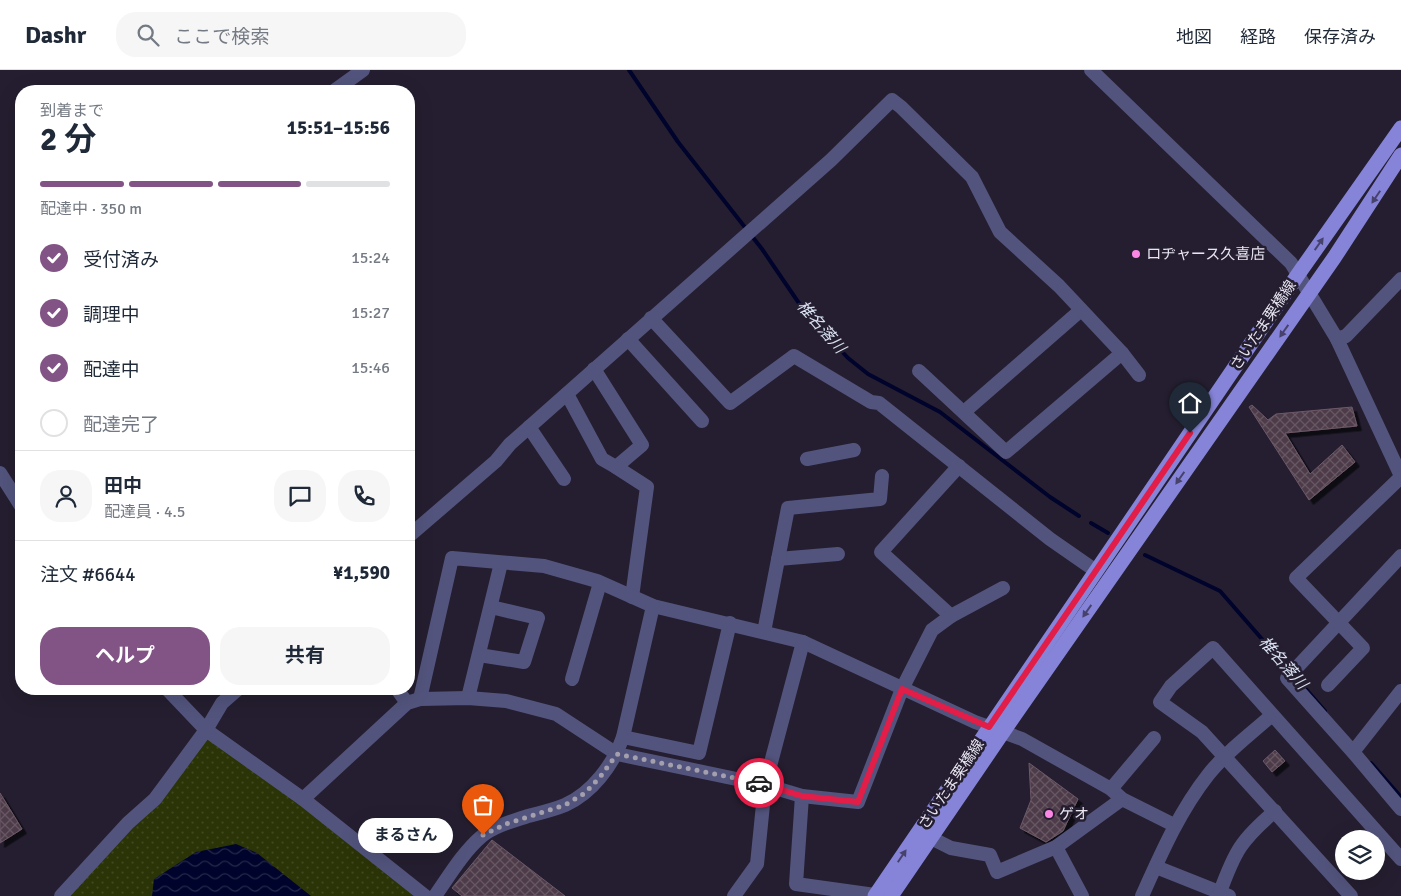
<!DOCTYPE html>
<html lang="ja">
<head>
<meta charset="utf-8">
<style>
	body { margin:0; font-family:Signika,"Noto Sans JP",sans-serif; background:#f6f6f7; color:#1f2937; height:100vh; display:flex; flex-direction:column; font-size:19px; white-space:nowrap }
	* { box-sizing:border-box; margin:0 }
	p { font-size:16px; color:#747a83 }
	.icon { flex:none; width:28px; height:28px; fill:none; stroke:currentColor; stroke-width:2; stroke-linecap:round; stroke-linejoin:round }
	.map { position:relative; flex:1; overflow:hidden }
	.details { position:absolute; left:15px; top:15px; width:400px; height:610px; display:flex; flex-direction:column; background:#fff; border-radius:20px; box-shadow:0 5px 20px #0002 }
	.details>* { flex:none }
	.controls { position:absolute; left:1335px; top:760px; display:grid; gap:10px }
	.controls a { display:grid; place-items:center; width:50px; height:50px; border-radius:50%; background:#fff; box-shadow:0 5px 20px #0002; font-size:25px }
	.pin { position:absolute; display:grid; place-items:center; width:42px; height:42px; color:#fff; margin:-51px -21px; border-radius:50% 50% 50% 0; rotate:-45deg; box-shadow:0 0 5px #0007 }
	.pin .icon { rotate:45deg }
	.courier { position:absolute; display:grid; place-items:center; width:50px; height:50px; margin:-25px; border:4px solid #e11d48; border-radius:50%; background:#fff; color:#222; box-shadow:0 1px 6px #0007 }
	.bubble { position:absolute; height:35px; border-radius:18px; background:#fff; box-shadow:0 5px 20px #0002; font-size:16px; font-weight:700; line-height:35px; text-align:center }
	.overview em { font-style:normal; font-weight:700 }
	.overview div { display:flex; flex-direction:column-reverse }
	.overview { display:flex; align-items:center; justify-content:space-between; height:85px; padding:0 25px }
	h1 { font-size:32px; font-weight:700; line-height:38px }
	.bar { display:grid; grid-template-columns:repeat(4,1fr); gap:8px 5px; align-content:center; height:60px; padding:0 25px }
	.bar i { height:6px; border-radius:4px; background:#e0e1e3 }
	.bar .active { background:#825385 }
	.bar p { grid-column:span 4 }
	.line { display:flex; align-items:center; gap:12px; padding:0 25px; border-top:1px solid #e0e1e3 }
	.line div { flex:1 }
	.round { display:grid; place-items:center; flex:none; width:52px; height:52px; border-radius:20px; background:#f6f6f7 }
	ol { padding:0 25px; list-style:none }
	li { display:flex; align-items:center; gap:15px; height:55px }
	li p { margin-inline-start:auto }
	li .icon { padding:5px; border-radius:50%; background:#825385; color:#fff; stroke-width:4 }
	li:last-child { color:#747a83 }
	li i { width:28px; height:28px; border:2px solid #e0e1e3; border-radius:50% }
	.button { display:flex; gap:10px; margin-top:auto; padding:10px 25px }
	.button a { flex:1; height:58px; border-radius:20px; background:#825385; color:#fff; font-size:20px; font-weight:700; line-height:58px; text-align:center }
	.button a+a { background:#f6f6f7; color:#1f2937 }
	header { display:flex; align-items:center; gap:30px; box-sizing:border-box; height:70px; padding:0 25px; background:#fff; border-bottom:1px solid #e0e1e3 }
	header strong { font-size:24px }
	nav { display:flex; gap:28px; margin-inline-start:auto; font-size:18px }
	.search { width:350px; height:45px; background:#f6f6f7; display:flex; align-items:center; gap:12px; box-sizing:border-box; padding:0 18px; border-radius:20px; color:#747a83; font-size:19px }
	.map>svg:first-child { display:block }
</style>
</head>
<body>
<header>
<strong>Dashr</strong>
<div class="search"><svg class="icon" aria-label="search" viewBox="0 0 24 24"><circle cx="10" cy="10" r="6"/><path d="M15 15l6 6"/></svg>ここで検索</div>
<nav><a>地図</a><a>経路</a><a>保存済み</a></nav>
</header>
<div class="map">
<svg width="1401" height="826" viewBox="0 0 1401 826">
	<defs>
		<pattern id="grass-dots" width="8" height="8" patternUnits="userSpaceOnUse" patternTransform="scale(1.25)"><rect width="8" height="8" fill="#2b3406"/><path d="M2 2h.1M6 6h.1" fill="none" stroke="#40481e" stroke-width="1.8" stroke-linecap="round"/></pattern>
		<pattern id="water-waves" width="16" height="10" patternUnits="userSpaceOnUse" patternTransform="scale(1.25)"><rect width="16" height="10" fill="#00032b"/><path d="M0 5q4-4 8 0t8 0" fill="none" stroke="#25284a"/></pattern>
		<pattern id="building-cross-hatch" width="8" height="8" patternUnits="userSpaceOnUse" patternTransform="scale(1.25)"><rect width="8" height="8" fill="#4d3b49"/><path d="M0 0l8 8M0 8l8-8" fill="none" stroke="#675764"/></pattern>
		<filter id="shadow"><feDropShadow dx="4.5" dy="4.5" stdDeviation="0" flood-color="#0009"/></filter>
	</defs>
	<rect width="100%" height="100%" fill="#241e30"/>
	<polygon fill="url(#grass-dots)" points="206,660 425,826 61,826"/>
	<polygon fill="url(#water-waves)" points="236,774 257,783 311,826 152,826 154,809 196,782"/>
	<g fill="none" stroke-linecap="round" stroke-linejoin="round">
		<g stroke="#00032b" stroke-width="4">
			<polyline points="629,0 678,72 762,179 805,242 848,288 868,304 940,342 1050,427 1079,446"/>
			<polyline points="1091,453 1108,463"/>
			<polyline points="1145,485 1220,521 1325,641"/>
			<polyline points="1371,693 1401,727"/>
		</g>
	</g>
	<g fill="url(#building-cross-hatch)" stroke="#6d5968" filter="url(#shadow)">
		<polygon points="1252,335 1268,350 1276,344 1352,337 1357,356 1285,363 1310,404 1342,375 1355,392 1309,430 1249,337"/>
		<polygon points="1275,680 1285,691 1272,702 1263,691"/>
		<polygon points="1029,693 1078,729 1063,761 1046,772 1020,758 1031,730"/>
		<polygon points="0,723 22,759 0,773"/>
		<polygon points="492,770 565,826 462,826 452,818"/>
	</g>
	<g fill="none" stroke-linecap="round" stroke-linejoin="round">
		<g stroke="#53547d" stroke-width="14">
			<polyline points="1091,0 1291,193 1337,269 1401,406"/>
			<polyline points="334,21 363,0"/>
			<polyline points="651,248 730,333 794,286 871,332 879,333 1050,469 1096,501"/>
			<polyline points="628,269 702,351"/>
			<polyline points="1337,269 1346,266 1401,209"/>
			<polyline points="594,299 642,375 616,397 647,417 632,527"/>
			<polyline points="919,301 1006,382 1122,283"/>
			<polyline points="567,324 602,389 616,397"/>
			<polyline points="964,342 1081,240"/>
			<polyline points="529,357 564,409"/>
			<polyline points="807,389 854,380"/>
			<polyline points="959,396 881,482 951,546 1003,518"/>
			<polyline points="0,403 21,436"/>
			<polyline points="409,466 496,391 510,374 831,90 892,30 901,37 972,107 1000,162 1059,216 1122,283 1139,305"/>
			<polyline points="1401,486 1287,608 1353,682 1401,739"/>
			<polyline points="778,489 838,484"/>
			<polyline points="764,562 788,438 880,429 882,406"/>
			<polyline points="479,585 524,592 538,548 491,537"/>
			<polyline points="572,609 600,513"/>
			<polyline points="1328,615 1363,578 1296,508 1401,407"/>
			<polyline points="167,619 206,660 303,729 425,826"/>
			<polyline points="397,619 407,633"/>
			<polyline points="468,628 501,493"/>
			<polyline points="420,629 452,488 544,496 597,511 653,536 803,572 975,652 1022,669 1111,719 1122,729 1174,755"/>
			<polyline points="623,667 699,683 730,553"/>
			<polyline points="1353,682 1401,621"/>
			<polyline points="1111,719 1154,668"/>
			<polyline points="802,726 796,814 875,825"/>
			<polyline points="303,729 407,633 420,629 468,628 506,631 556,644 617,684 765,715 802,726 858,732 902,619 932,560 951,546"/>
			<polyline points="931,768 951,778 990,785 997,802 1056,777 1122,729"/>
			<polyline points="1056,777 1082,826"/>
			<polyline points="1156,797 1229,826"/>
			<path d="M 1220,822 C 1235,781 1241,770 1275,741"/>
			<polyline points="61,826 128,753 155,729 206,660 222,633 238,619"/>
			<path d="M 435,826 C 449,806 463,782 482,766 C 494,756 513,751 528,746 C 540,743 553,740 565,735 C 592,723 613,695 623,667 L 653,536"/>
			<polyline points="734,826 757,794 765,715 803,572"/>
			<path d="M 1142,826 C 1161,784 1179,742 1208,705 C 1226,682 1251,664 1272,645"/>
			<polyline points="1351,826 1202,662 1160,632 1171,616 1213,578 1401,789"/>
		</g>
		<g stroke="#8584d8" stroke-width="15">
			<polyline points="875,826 1299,203 1401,58"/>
			<polyline points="891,826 1016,643 1334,188 1401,85"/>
		</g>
	</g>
	<defs><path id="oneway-solid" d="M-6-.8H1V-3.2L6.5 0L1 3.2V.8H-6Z" transform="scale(1.25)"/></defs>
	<g fill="#46426b">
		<use href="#oneway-solid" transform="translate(1376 127) rotate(124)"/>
		<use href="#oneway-solid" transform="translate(1319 174) rotate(-55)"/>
		<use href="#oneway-solid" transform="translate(1284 261) rotate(125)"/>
		<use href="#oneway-solid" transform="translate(1180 408) rotate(125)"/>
		<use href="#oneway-solid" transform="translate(1087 541) rotate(125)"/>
		<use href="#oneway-solid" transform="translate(902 786) rotate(-56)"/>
	</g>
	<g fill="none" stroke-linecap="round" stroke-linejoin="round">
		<polyline stroke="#a39fad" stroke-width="5" stroke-dasharray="0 9" points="483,765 506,754 565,735 585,723 600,707 617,684 759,713"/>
		<polyline stroke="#e11d48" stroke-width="6" points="759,713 802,726 858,732 902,619 989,657 1190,363"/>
	</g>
	<g fill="#fb87e5" stroke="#241e30" stroke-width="2">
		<circle cx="1136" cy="184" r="5"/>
		<circle cx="1049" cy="744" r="5"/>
	</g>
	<g text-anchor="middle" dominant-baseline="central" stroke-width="5" stroke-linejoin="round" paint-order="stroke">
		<g font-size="15" fill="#e8e4f0" stroke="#241e30" text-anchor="start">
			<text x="1146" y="184">ロヂャース久喜店</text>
			<text x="1059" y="744">ゲオ</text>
		</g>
		<g font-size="15" fill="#e8e4f0" stroke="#241e30">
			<text transform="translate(1263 255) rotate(-56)">さいたま栗橋線</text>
			<text transform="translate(951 714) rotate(-56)">さいたま栗橋線</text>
		</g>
		<g font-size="16" font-style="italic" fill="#d7e0f0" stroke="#241e30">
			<text transform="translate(821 257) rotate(49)">椎名落川</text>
			<text transform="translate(1283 593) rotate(49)">椎名落川</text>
		</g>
	</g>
</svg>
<div class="controls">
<a><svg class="icon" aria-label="layers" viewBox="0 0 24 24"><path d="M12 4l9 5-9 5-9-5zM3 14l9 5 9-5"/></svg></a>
</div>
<div class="pin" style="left:483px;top:765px;background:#ea580c"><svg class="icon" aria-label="bag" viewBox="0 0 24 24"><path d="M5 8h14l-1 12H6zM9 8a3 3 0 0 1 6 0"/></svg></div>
<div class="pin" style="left:1190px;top:363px;background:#1f2937"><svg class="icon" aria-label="home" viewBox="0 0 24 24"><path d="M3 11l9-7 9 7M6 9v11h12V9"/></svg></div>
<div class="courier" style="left:759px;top:713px"><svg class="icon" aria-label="car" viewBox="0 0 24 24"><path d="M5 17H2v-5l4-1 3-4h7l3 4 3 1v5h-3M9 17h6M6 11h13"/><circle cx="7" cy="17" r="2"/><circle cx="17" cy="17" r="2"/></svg></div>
<div class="bubble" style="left:358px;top:748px;width:95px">まるさん</div>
<section class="details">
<div class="overview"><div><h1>2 分</h1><p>到着まで</p></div><em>15:51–15:56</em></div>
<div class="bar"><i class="active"></i><i class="active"></i><i class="active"></i><i></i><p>配達中 · 350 m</p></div>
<ol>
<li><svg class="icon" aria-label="check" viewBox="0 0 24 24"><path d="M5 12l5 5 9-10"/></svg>受付済み<p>15:24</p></li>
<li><svg class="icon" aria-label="check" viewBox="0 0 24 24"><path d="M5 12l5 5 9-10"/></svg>調理中<p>15:27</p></li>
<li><svg class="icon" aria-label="check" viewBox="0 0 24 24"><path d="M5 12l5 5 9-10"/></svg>配達中<p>15:46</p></li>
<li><i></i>配達完了</li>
</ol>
<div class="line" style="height:90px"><a class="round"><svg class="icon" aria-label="person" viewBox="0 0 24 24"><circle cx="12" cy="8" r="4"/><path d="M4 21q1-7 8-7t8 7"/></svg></a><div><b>田中</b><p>配達員 · 4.5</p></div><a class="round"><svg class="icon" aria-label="chat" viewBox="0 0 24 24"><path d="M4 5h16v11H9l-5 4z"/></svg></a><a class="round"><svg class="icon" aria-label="phone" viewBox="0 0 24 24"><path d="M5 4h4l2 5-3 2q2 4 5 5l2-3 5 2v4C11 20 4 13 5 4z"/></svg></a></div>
<div class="line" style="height:65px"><div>注文 #6644</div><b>¥1,590</b></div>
<div class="button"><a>ヘルプ</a><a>共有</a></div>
</section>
</div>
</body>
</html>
